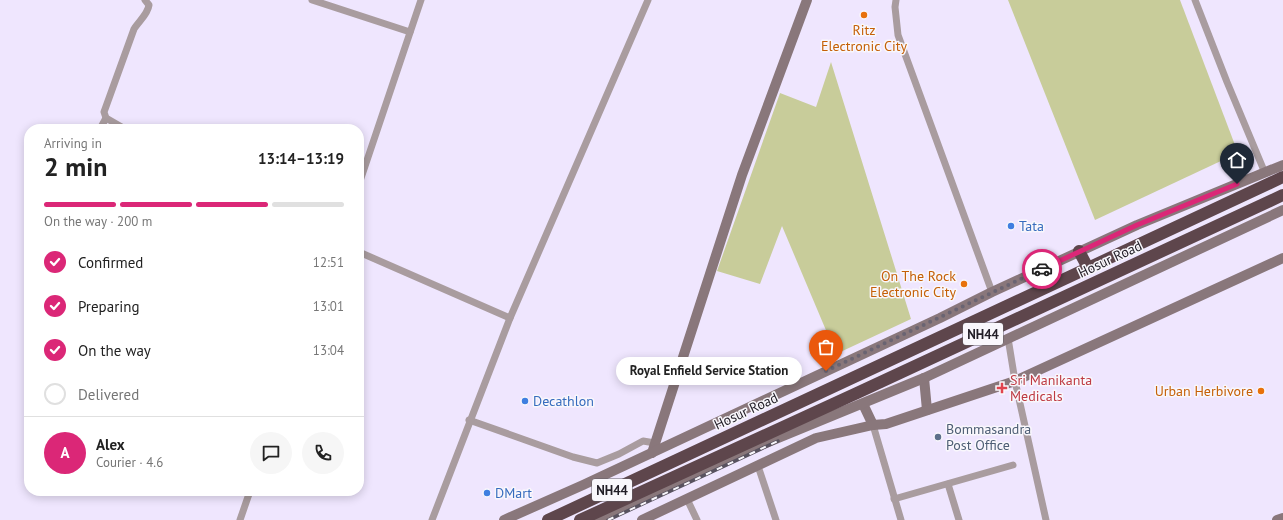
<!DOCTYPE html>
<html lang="en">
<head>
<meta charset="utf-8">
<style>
	body { margin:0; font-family:"PT Sans",sans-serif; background:#f6f6f6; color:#222; height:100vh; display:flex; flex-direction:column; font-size:15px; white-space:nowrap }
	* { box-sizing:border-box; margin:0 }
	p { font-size:13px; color:#767676 }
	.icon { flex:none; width:22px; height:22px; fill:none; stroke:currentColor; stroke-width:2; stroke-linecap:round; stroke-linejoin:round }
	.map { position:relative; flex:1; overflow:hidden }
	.side { position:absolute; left:24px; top:124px; width:340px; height:372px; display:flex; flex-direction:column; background:#fff; border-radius:16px; box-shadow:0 2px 10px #0003 }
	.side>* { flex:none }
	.pin { position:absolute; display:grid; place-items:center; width:34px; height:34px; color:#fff; margin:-41px -17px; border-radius:50% 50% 50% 0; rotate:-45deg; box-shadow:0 0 4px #0007 }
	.pin .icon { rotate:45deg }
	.courier { position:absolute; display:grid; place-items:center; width:40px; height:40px; margin:-20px; border:3px solid #db2777; border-radius:50%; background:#fff; color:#222; box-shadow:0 1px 5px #0007 }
	.bubble { position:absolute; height:28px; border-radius:14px; background:#fff; box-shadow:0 2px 10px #0003; font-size:13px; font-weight:800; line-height:28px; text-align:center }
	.overview em { font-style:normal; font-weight:800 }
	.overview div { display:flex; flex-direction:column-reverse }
	.overview { display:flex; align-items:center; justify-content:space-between; height:68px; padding:0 20px }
	h1 { font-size:26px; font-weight:800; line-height:30px }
	.bar { display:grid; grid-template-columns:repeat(4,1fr); gap:6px 4px; align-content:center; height:48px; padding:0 20px }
	.bar i { height:5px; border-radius:3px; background:#e0e0e0 }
	.bar .current { background:#db2777 }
	.bar p { grid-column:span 4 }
	.line { display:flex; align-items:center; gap:10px; padding:0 20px; border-top:1px solid #e0e0e0 }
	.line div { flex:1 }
	.round { display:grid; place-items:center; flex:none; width:42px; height:42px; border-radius:21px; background:#f6f6f6 }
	ol { padding:0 20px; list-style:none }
	li { display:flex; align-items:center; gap:12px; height:44px }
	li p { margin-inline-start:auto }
	li .icon { padding:4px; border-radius:50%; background:#db2777; color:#fff; stroke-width:4 }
	li:last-child { color:#767676 }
	li i { width:22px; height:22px; border:2px solid #e0e0e0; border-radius:50% }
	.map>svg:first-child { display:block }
</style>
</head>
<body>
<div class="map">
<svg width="1283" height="520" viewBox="0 0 1283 520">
	<rect width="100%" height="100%" fill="#efe6fe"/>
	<g fill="#c8cc9a">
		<polygon points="1008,0 1180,0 1238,153 1095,220"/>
		<polygon points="831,62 911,319 836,354 782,226 760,284 717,271 780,93 816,107"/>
	</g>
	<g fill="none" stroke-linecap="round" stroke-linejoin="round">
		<g stroke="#a99c9f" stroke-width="7">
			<polyline points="312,0 410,32"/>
			<polyline points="896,0 895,7 898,35 992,292"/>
			<polyline points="1195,0 1227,82 1265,173"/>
			<polyline points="100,129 106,118"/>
			<path d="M 125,129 L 106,118 L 104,112 L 134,29 C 139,21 148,14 149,5 L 145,0"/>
			<polyline points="359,184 421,0"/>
			<polyline points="359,252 510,318"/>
			<polyline points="1008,338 1015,381 1046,520"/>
			<polyline points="469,420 573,457 597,463 619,454 643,441 655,443"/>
			<polyline points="873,425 901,520"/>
			<polyline points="758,466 776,520"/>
			<polyline points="948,484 959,520"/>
			<polyline points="687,499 697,520"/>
			<polyline points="894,499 1013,465"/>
			<polyline points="240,520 250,491"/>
			<polyline points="432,520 510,318 648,0"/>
		</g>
		<g stroke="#89777b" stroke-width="10">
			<polyline points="924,378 927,410"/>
			<polyline points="863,404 873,425"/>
			<polyline points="652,453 742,175 807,0"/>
			<polyline points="504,520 583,485 940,318 992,292 1137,225 1283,165"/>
			<polyline points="598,520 756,447 924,378 1283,210"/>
			<polyline points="642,520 816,438 873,425 886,424 1015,381 1283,258"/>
			<polyline points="1277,520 1283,518"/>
		</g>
		<g stroke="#5e464c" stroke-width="12">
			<polyline points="1079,251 1088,268"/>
			<polyline points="548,520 1283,177"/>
			<polyline points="580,520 857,393 1283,195"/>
		</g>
		<g stroke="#58525f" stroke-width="3.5">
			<polyline id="rail" points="608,520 778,441"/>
		</g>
		<use href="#rail" stroke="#f9f7fc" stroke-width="2" stroke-dasharray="6" stroke-linecap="butt"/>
	</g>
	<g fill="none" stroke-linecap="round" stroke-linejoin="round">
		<polyline stroke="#6a6472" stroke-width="4" stroke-dasharray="0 7.2" points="826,371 1042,269"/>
		<polyline stroke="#db2777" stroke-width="5" points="1042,269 1137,225 1237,184"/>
	</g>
	<g fill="#e8710a" stroke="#f9f7fc" stroke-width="1.5">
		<circle cx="864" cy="15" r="4"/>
		<circle cx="964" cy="284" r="4"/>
		<circle cx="1261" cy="391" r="4"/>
	</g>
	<g fill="#3f7fe0" stroke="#f9f7fc" stroke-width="1.5">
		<circle cx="1011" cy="226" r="4"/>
		<circle cx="525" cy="401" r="4"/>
		<circle cx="487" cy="493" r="4"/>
	</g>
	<path fill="#e0444e" stroke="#f9f7fc" stroke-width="1.5" d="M1000 382h4v4h4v4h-4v4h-4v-4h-4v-4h4z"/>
	<circle fill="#5c6f8a" stroke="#f9f7fc" stroke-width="1.5" cx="938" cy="437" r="4"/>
	<g text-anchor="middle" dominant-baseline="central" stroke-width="3" stroke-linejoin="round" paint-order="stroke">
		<g fill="#f9f7fc" stroke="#625f67" stroke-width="1">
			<rect x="963" y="323" width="40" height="22" rx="3"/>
			<rect x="592" y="479" width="40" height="22" rx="3"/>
		</g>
		<g font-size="13" font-weight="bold" fill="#221e27">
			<text x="983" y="334">NH44</text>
			<text x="612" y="490">NH44</text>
		</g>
		<g font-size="14" fill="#c56008" stroke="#f9f7fc" text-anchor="end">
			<text x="864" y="30" text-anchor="middle">Ritz<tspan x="864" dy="16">Electronic City</tspan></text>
			<text x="956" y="276">On The Rock<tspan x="956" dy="16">Electronic City</tspan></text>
			<text x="1253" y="391">Urban Herbivore</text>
		</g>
		<g font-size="14" fill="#366cbe" stroke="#f9f7fc" text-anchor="start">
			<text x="1019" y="226">Tata</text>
			<text x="533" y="401">Decathlon</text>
			<text x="495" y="493">DMart</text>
		</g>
		<g font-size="14" fill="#221e27" stroke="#f9f7fc">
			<text transform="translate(1110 259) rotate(-25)">Hosur Road</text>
			<text transform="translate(746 411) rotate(-25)">Hosur Road</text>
		</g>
		<g font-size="14" fill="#be3a42" stroke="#f9f7fc" text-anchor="start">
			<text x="1010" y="380">Sri Manikanta<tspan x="1010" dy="16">Medicals</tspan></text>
		</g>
		<g font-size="14" fill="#4e5e75" stroke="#f9f7fc" text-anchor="start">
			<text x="946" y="429">Bommasandra<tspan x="946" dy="16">Post Office</tspan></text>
		</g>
	</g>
</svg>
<div class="pin" style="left:826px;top:371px;background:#ea580c"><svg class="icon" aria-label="bag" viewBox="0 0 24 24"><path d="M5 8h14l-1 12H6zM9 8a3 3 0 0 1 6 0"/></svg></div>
<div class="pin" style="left:1237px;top:184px;background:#1f2937"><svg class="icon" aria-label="home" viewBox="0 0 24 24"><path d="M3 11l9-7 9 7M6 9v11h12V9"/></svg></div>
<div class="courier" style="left:1042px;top:269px"><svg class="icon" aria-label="car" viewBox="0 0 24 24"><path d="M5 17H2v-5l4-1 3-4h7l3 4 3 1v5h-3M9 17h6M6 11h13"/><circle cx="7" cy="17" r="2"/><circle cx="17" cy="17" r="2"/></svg></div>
<div class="bubble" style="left:616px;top:357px;width:186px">Royal Enfield Service Station</div>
<section class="side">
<div class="overview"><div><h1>2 min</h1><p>Arriving in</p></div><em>13:14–13:19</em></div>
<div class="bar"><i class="current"></i><i class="current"></i><i class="current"></i><i></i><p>On the way · 200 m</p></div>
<ol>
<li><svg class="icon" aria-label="check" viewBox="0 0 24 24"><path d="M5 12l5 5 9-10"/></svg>Confirmed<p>12:51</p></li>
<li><svg class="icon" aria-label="check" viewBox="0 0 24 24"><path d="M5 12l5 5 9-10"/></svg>Preparing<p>13:01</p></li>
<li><svg class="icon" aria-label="check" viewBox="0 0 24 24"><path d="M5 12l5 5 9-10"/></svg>On the way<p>13:04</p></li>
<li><i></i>Delivered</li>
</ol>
<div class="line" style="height:72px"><b class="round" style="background:#db2777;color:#fff">A</b><div><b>Alex</b><p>Courier · 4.6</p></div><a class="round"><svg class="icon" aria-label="chat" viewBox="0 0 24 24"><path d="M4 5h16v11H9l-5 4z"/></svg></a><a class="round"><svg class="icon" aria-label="phone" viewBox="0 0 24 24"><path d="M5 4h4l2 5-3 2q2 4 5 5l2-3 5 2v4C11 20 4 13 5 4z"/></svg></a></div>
</section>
</div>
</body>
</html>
